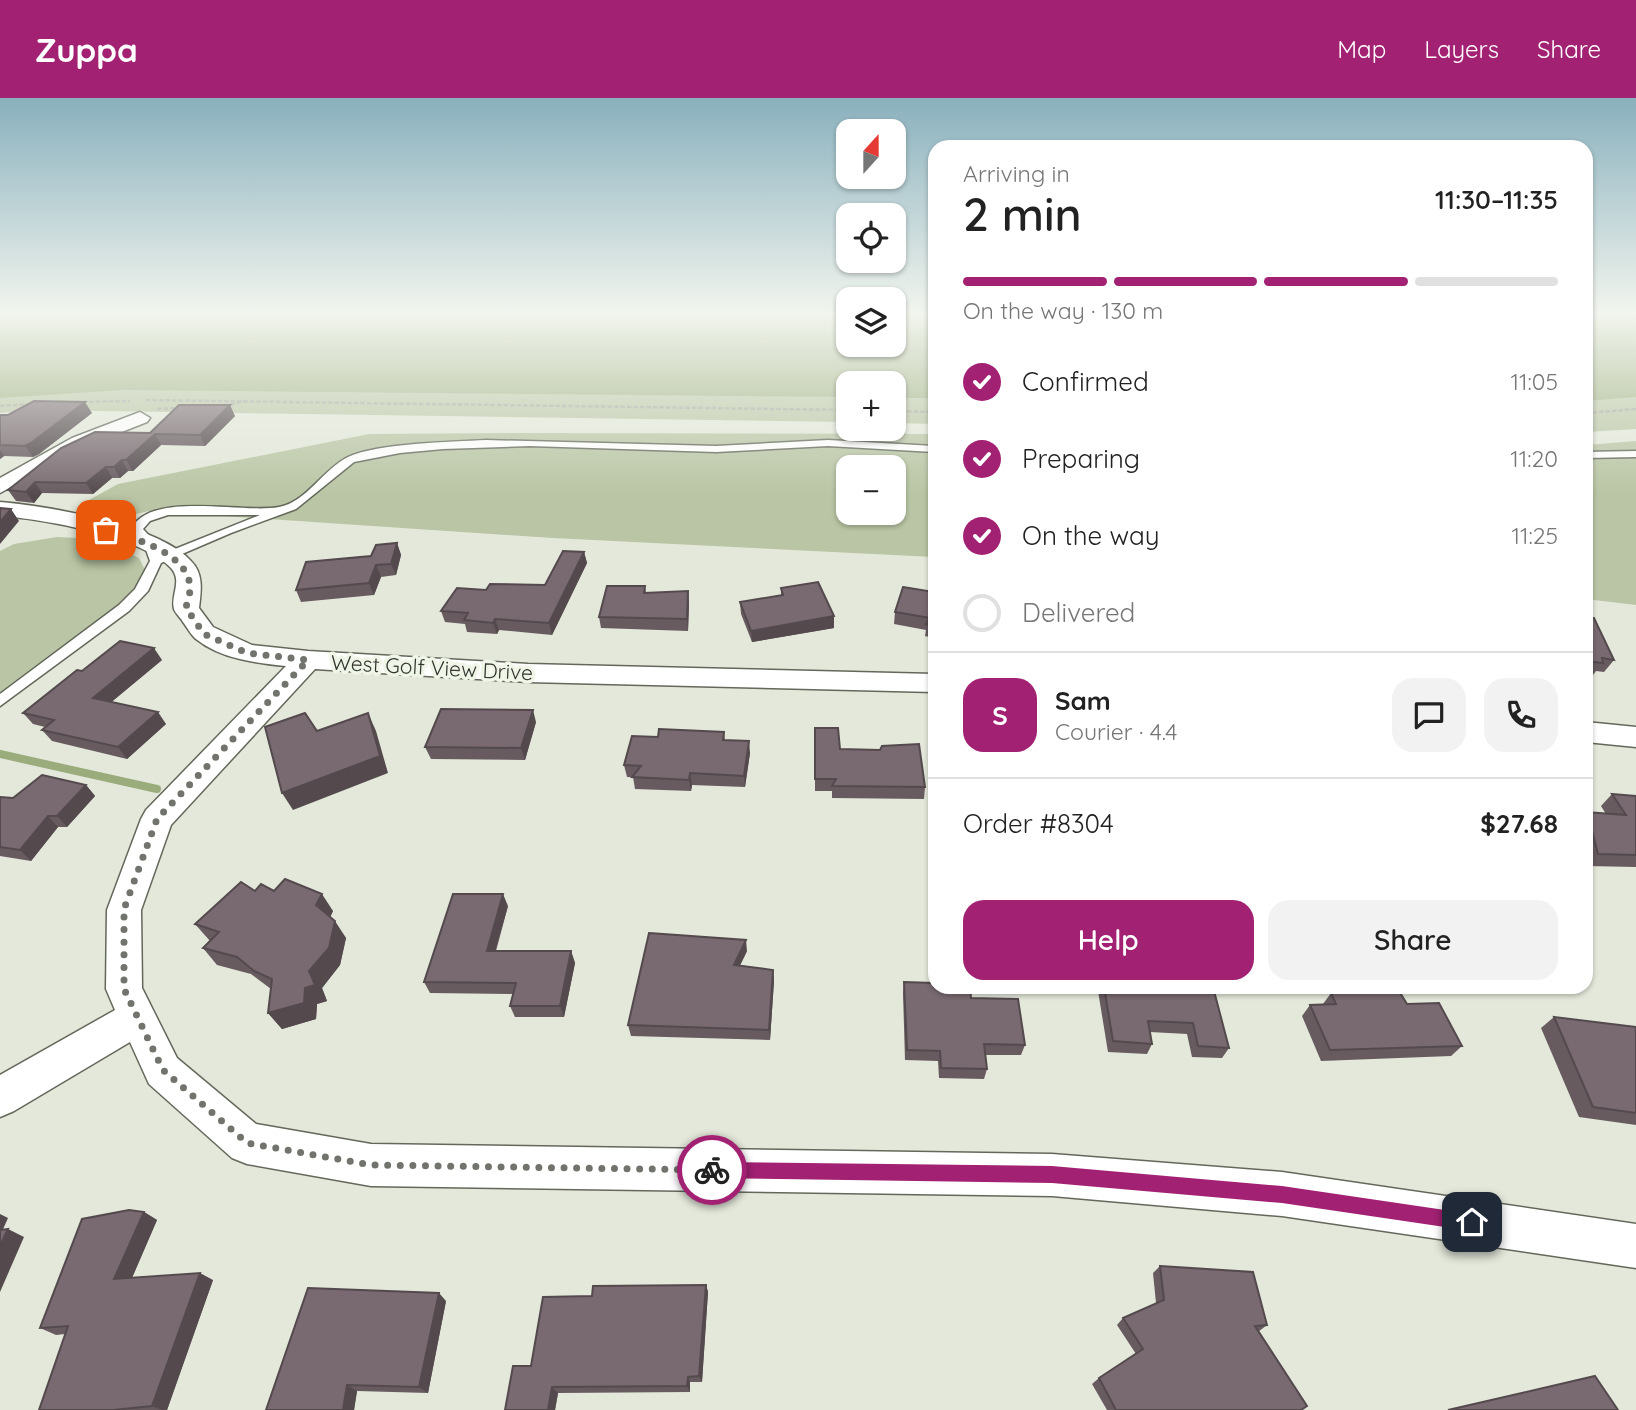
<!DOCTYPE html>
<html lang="en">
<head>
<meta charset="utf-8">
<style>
	body { margin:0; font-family:Quicksand,sans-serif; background:#f2f2f2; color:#222; height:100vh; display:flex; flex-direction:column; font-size:26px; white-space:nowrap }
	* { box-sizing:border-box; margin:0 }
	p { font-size:23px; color:#767676 }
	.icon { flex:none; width:38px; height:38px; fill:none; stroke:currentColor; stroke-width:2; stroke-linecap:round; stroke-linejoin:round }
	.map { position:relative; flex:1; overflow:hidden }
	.panel { position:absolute; left:928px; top:42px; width:665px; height:854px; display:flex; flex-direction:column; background:#fff; border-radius:21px; box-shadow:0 2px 5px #0004 }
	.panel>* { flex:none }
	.needle { width:46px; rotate:21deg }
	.controls { position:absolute; left:836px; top:21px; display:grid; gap:14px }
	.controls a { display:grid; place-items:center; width:70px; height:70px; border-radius:14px; background:#fff; box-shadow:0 2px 5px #0004; font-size:35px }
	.pin { position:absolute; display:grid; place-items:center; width:60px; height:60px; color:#fff; margin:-30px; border-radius:14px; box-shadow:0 4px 10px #0006 }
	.courier { position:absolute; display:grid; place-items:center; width:70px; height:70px; margin:-35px; border:5px solid #a22173; border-radius:50%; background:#fff; color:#222; box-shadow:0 2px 9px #0007 }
	.overview em { font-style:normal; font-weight:600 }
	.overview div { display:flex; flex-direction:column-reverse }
	.overview { display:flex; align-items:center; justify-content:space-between; height:119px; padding:0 35px }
	h1 { font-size:46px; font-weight:600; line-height:52px }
	.bar { display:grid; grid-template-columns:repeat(4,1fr); gap:10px 7px; align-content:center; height:84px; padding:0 35px }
	.bar i { height:9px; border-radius:5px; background:#e0e0e0 }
	.bar .selected { background:#a22173 }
	.bar p { grid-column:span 4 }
	.line { display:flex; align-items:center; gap:18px; padding:0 35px; border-top:2px solid #e0e0e0 }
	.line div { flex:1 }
	.round { display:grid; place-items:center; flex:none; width:74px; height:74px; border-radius:21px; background:#f2f2f2 }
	ol { padding:0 35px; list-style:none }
	li { display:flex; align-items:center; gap:21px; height:77px }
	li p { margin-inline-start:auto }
	li .icon { padding:7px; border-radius:50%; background:#a22173; color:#fff; stroke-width:4 }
	li:last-child { color:#767676 }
	li i { width:38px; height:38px; border:4px solid #e0e0e0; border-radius:50% }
	.action { display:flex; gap:14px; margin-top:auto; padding:14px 35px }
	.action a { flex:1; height:80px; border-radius:21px; background:#a22173; color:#fff; font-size:28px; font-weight:600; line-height:80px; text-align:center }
	.action a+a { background:#f2f2f2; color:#222 }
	header { display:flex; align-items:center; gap:42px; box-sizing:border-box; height:98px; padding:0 35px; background:#a22173; color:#fff }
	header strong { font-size:33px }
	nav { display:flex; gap:38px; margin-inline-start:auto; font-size:24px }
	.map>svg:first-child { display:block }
</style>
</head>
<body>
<header>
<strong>Zuppa</strong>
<nav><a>Map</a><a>Layers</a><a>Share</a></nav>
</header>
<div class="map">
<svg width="1636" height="1312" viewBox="0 0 1636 1312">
	<rect width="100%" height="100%" fill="#e3e8da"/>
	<g fill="#b9c5a4" fill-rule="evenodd">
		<polygon points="0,214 849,214 849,247 894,247 894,214 934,214 934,326 894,325 894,285 849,285 849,324 29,312 0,315"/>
		<polygon points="1586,214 1636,214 1636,331 1586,334"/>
		<path d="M 504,335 L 934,336 L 934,459 L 553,440 L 149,413 L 106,423 L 78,408 L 118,386 L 369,336 ZM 849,369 L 894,369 L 894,415 L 849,415 Z"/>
		<polygon points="1636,343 1636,507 1586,501 1586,347"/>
		<polygon points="57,439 97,441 139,460 150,482 107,526 0,610 0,453 14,446"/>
	</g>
	<g fill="#9aab7c">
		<polygon points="0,214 849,214 849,247 894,247 894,214 934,214 934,300 894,300 894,285 849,285 849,299 122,292 0,300"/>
		<polygon points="1586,214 1636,214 1636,299 1586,303"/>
	</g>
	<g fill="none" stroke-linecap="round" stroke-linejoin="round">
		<polyline stroke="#9aab7c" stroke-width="8" points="0,656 157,691"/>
		<g stroke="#63685b" stroke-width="3">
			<g id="service">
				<path d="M 486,342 L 716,348 L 828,342 L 934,348 L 934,354 L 828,348 L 716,354 L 530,348 L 443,351 L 400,355 L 354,364 L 296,411 L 231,435 L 161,465 L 148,493 L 129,513 L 0,608 L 0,596 L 119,507 L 135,491 L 150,463 L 144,446 L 131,431 C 151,392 242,416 279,409 C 307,404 323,371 348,359 C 378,345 451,344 486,342 ZM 168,417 L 260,417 L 160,457 L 156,445 L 143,431 L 150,423 Z"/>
				<polygon points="1636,353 1636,359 1586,360 1586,354"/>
			</g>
		</g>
		<g stroke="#63685b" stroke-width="3">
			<g id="minor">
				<polygon points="140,314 150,320 147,324 86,348 0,395 0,380 72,340"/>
				<path d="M 0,404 C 48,408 159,427 191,463 C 204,476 201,493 199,510 L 213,529 L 252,547 L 308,553 L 528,566 L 934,576 L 934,594 L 528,584 L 315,571 L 171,727 L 141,812 L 142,890 L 177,960 L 256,1026 L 371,1046 L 1052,1056 L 1282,1074 L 1636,1126 L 1636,1170 L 1282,1118 L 1052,1098 L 371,1088 L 247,1066 L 232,1060 L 149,986 L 130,944 L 14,1013 L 0,1019 L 0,977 L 115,912 L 106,891 L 107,812 L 141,721 L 146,712 L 286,568 C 256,565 221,561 196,541 C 191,537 187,529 183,524 C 181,520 175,515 174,511 C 170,498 183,483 171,470 C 141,438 43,421 0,418 Z"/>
				<polygon points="1586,624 1636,629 1636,649 1586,644"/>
			</g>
		</g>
		<g stroke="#a4a89d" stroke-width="2.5" stroke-dasharray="4.5 2" stroke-linecap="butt">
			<polyline points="146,302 849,312"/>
			<polyline points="76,304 130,303"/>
			<polyline points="0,308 33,306"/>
			<polyline points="224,308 245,303"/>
			<polyline points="157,311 180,310"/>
			<polyline points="894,313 934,314"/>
			<polyline points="1586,315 1636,311"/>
		</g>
		<use href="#service" fill="#fff" fill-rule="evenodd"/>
		<use href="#minor" fill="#fff" fill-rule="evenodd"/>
	</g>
	<g fill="#675b60">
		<polygon points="92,315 39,356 33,359 4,358 0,361 0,317"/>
		<polygon points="235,318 205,348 161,347 133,373 128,373 120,380 112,380 93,396 42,395 34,405 16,403 8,392 150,335"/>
		<polygon points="397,445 401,457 396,477 381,479 374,497 301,504 296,492"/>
		<polygon points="584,454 587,465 552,537 499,532 497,536 467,534 465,526 445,524 441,513 486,492 545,487"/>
		<polygon points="645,488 646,495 688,493 689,505 688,533 601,530 599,519"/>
		<polygon points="781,490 834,530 752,544 741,516 740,504 781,497"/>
		<polygon points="934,494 934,540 925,538 926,532 894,526 895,514"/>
		<polygon points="1586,518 1614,562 1604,574 1596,573 1593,577 1586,576"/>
		<polygon points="162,562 111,604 166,626 127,661 52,643 42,632 45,629 33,626 23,615 82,573"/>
		<polygon points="536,624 525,662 431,661 425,649"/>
		<polygon points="815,630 840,651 925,689 924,701 832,700 832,693 815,693"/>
		<polygon points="724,634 725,642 750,655 745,689 692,687 691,693 635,691 633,679 627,679 624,667 658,639"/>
		<polygon points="86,687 95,698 67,729 58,729 31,763 0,758 0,699 13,700"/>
		<polygon points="1612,696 1636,698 1636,769 1586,768 1586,716 1587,714 1606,716 1601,708"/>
		<polygon points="274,793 333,813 330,819 346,840 340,867 322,890 327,903 317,906 316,921 282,931 268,915 271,891 251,876 217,867 203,850 210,843 195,826"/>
		<polygon points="508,808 496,853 571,853 575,865 564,919 515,919 510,908 513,896 430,895 424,884"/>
		<polygon points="747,853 740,867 773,872 774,883 770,942 631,938 628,927"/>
		<polygon points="904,884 971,900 1025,947 1021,957 986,957 987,971 984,981 939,980 938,963 905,962 903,895"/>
		<polygon points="1100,889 1213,889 1229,950 1222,960 1192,959 1187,936 1150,934 1152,946 1147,956 1108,954 1098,893"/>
		<polygon points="1331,895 1407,906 1462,948 1451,958 1321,963 1302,918 1310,907 1323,906"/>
		<polygon points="1554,919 1636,929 1636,1027 1579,1019 1541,930"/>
		<polygon points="144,1114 157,1122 132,1180 213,1182 167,1312 39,1312 65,1236 56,1237 40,1230"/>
		<polygon points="1160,1168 1267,1227 1258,1234 1301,1312 1107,1312 1092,1286 1099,1280 1136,1256 1117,1227 1123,1220 1156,1205 1153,1175"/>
		<polygon points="706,1187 708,1194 702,1284 690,1284 690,1294 558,1295 555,1312 505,1312 592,1198"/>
		<polygon points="446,1203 428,1295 357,1293 354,1312 266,1312"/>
	</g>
	<g fill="#544a4e">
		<polygon points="85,304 92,315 39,356 33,359 25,348"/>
		<polygon points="230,307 235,318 205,348 200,337"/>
		<polygon points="155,336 161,347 133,373 126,362"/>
		<polygon points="0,352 4,358 0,361"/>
		<polygon points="122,362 128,373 120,380 114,369"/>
		<polygon points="106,369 112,380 93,396 86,385"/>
		<polygon points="35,384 42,395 34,405 26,394"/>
		<polygon points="11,411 19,423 0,446 0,424"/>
		<polygon points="397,445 401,457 396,477 391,466"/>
		<polygon points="584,454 587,465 552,537 549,525"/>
		<polygon points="376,467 381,479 374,497 369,485"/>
		<polygon points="688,493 689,505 688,533 687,521"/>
		<polygon points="834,518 834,530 752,544 751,533"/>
		<polygon points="495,521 499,532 497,536 493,525"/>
		<polygon points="154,550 162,562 102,612 93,600"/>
		<polygon points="533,612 536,624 525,662 521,650"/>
		<polygon points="158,614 166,626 127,661 118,649"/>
		<polygon points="368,615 376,633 388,675 293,712 282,695"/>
		<polygon points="749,643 750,655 745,689 744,678"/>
		<polygon points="690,675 692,687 691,693 689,682"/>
		<polygon points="86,687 95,698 67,729 57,718"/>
		<polygon points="48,718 58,729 31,763 20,752"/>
		<polygon points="322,796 333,813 328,824 316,807"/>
		<polygon points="503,796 508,808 492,864 487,853"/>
		<polygon points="335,823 346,840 340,867 322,890 327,903 317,906 316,921 282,931 268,915 305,890 309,873"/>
		<polygon points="746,842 747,853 735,878 734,867"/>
		<polygon points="571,853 575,865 564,919 560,908"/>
		<polygon points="773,872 774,883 770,942 769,932"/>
		<polygon points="144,1114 157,1122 128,1189 114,1181"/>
		<polygon points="0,1116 8,1120 0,1138"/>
		<polygon points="8,1131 24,1139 0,1194 0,1148"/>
		<polygon points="200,1175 213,1182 167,1312 162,1312 152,1308"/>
		<polygon points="706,1187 708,1194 702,1284 699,1278"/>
		<polygon points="439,1195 446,1203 428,1295 419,1289"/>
		<polygon points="688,1279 690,1284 690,1294 687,1288"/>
		<polygon points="347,1287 357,1293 354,1312 343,1312"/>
		<polygon points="552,1289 558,1295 555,1312 548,1312"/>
	</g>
	<g fill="#786a70" stroke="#544a4e" stroke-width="2">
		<polygon points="34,303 85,304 31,345 25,348 0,347 0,317 8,317"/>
		<polygon points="179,307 230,307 200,337 155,336 126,362 122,362 114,369 106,369 86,385 35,384 26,394 8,392 61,350 95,334 150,335"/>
		<polygon points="0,410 11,411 0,424"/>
		<polygon points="397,445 391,466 376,467 369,485 296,492 306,464 371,458 376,447"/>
		<polygon points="563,453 584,454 549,525 495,521 493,525 464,522 468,515 441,513 457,490 486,492 490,486 545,487"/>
		<polygon points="818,484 834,518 751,533 740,504 783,497 781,490"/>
		<polygon points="607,488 645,488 644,495 688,493 687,521 599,519"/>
		<polygon points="903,489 934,494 934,528 926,526 930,520 895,514"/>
		<polygon points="1586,518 1594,520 1614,562 1602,560 1603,565 1586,563"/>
		<polygon points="120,543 154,550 93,600 158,614 118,649 42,632 54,622 23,615 77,572 82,573"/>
		<polygon points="441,611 533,612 521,650 425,649"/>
		<polygon points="305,615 317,633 368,615 380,658 282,695 265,629"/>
		<polygon points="815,630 838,630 840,651 880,652 882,648 919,646 925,689 832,688 836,681 815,681"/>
		<polygon points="659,631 724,634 723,642 749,643 744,678 690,675 689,682 632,679 641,668 624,667 632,638 658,639"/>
		<polygon points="42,677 86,687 57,718 48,718 20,752 0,749 0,699 13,700"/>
		<polygon points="1612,696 1636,698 1636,757 1598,756 1587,714 1626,717"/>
		<polygon points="285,781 322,796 316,807 335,823 329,850 309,873 315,887 305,890 304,905 268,915 272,881 254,873 237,859 203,850 219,834 195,826 241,784 255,793 261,786 274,793"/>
		<polygon points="453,796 503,796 487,853 571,853 560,908 510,908 516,885 424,884"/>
		<polygon points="649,835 746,842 734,867 773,872 769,932 628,927"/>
		<polygon points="904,884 934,885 934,889 970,889 971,900 1018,901 1025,947 984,946 987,971 941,970 940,953 907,952"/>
		<polygon points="1104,889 1213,889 1229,950 1198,948 1193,925 1148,923 1152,946 1113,943"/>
		<polygon points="1399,893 1407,906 1439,905 1462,948 1330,952 1310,907 1336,906 1331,895"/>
		<polygon points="1554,919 1636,929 1636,1015 1593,1009"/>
		<polygon points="129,1112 144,1114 114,1181 200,1175 152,1308 113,1312 39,1312 68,1228 40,1230 82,1121"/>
		<polygon points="8,1131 0,1148 0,1132"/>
		<polygon points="1160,1168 1253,1174 1267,1227 1255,1228 1307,1308 1301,1312 1116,1312 1099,1280 1143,1251 1123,1220 1164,1202"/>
		<polygon points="706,1187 699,1278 688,1279 687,1288 552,1289 548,1312 505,1312 513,1268 531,1268 543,1199 592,1198 593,1188"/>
		<polygon points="308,1190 439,1195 419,1289 347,1287 343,1312 266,1312"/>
		<polygon points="1595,1278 1618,1312 1448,1312"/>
	</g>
	<linearGradient id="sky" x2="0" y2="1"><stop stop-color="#89b0bd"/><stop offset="0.54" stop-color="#f2f5ee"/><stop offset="1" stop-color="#f2f5ee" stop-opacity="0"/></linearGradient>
	<rect width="1636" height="398" fill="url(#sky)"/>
	<polygon fill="#a22173" points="712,1064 1052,1068 1282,1088 1472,1116 1478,1118 1481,1124 1478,1130 1472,1133 1282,1105 1052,1085 712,1080 707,1078 704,1072 707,1066"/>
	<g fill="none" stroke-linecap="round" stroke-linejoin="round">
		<path stroke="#71746c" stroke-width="7" stroke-dasharray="0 12.6" d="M 106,432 C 133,440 187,454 190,488 C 191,494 187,503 186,510 L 204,536 L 247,555 L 308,562 L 157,721 L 124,811 L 124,891 L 163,972 L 247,1045 L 371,1067 L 712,1072"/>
	</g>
	<g text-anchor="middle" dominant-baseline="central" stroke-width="7" stroke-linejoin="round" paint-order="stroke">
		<g font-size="21" fill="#343631" stroke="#f0f6e7">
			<text transform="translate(432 569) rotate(3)">West Golf View Drive</text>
		</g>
	</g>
</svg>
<div class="controls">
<a><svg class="needle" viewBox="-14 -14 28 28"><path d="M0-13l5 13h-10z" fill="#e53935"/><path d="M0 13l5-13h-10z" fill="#767676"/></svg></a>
<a><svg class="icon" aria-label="locate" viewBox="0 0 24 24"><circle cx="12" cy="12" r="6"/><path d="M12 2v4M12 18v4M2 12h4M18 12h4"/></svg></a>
<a><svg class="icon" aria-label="layers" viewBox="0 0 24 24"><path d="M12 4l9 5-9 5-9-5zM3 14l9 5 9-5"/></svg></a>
<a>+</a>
<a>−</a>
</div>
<div class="pin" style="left:106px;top:432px;background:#ea580c"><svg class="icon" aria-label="bag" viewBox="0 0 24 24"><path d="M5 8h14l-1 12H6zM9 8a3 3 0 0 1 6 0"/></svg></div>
<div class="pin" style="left:1472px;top:1124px;background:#1f2937"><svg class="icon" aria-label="home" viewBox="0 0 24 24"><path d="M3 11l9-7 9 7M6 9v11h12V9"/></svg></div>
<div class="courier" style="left:712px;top:1072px"><svg class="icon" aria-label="bike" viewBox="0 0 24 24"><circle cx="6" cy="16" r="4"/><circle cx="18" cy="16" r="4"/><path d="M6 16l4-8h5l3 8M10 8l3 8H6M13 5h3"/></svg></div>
<section class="panel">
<div class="overview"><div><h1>2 min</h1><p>Arriving in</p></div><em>11:30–11:35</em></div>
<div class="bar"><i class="selected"></i><i class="selected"></i><i class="selected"></i><i></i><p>On the way · 130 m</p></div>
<ol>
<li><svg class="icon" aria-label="check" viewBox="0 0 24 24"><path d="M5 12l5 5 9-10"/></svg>Confirmed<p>11:05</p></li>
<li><svg class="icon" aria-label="check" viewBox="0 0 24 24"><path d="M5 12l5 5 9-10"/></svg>Preparing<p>11:20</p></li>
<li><svg class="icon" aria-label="check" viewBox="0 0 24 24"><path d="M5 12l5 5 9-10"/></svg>On the way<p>11:25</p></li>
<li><i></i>Delivered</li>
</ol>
<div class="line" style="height:126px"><b class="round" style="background:#a22173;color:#fff">S</b><div><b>Sam</b><p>Courier · 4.4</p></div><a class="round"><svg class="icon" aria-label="chat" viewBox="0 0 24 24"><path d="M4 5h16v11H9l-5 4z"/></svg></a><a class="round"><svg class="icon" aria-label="phone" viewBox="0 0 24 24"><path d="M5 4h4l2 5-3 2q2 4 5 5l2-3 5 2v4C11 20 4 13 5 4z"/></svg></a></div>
<div class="line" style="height:91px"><div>Order #8304</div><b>$27.68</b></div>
<div class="action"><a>Help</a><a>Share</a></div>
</section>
</div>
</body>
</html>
